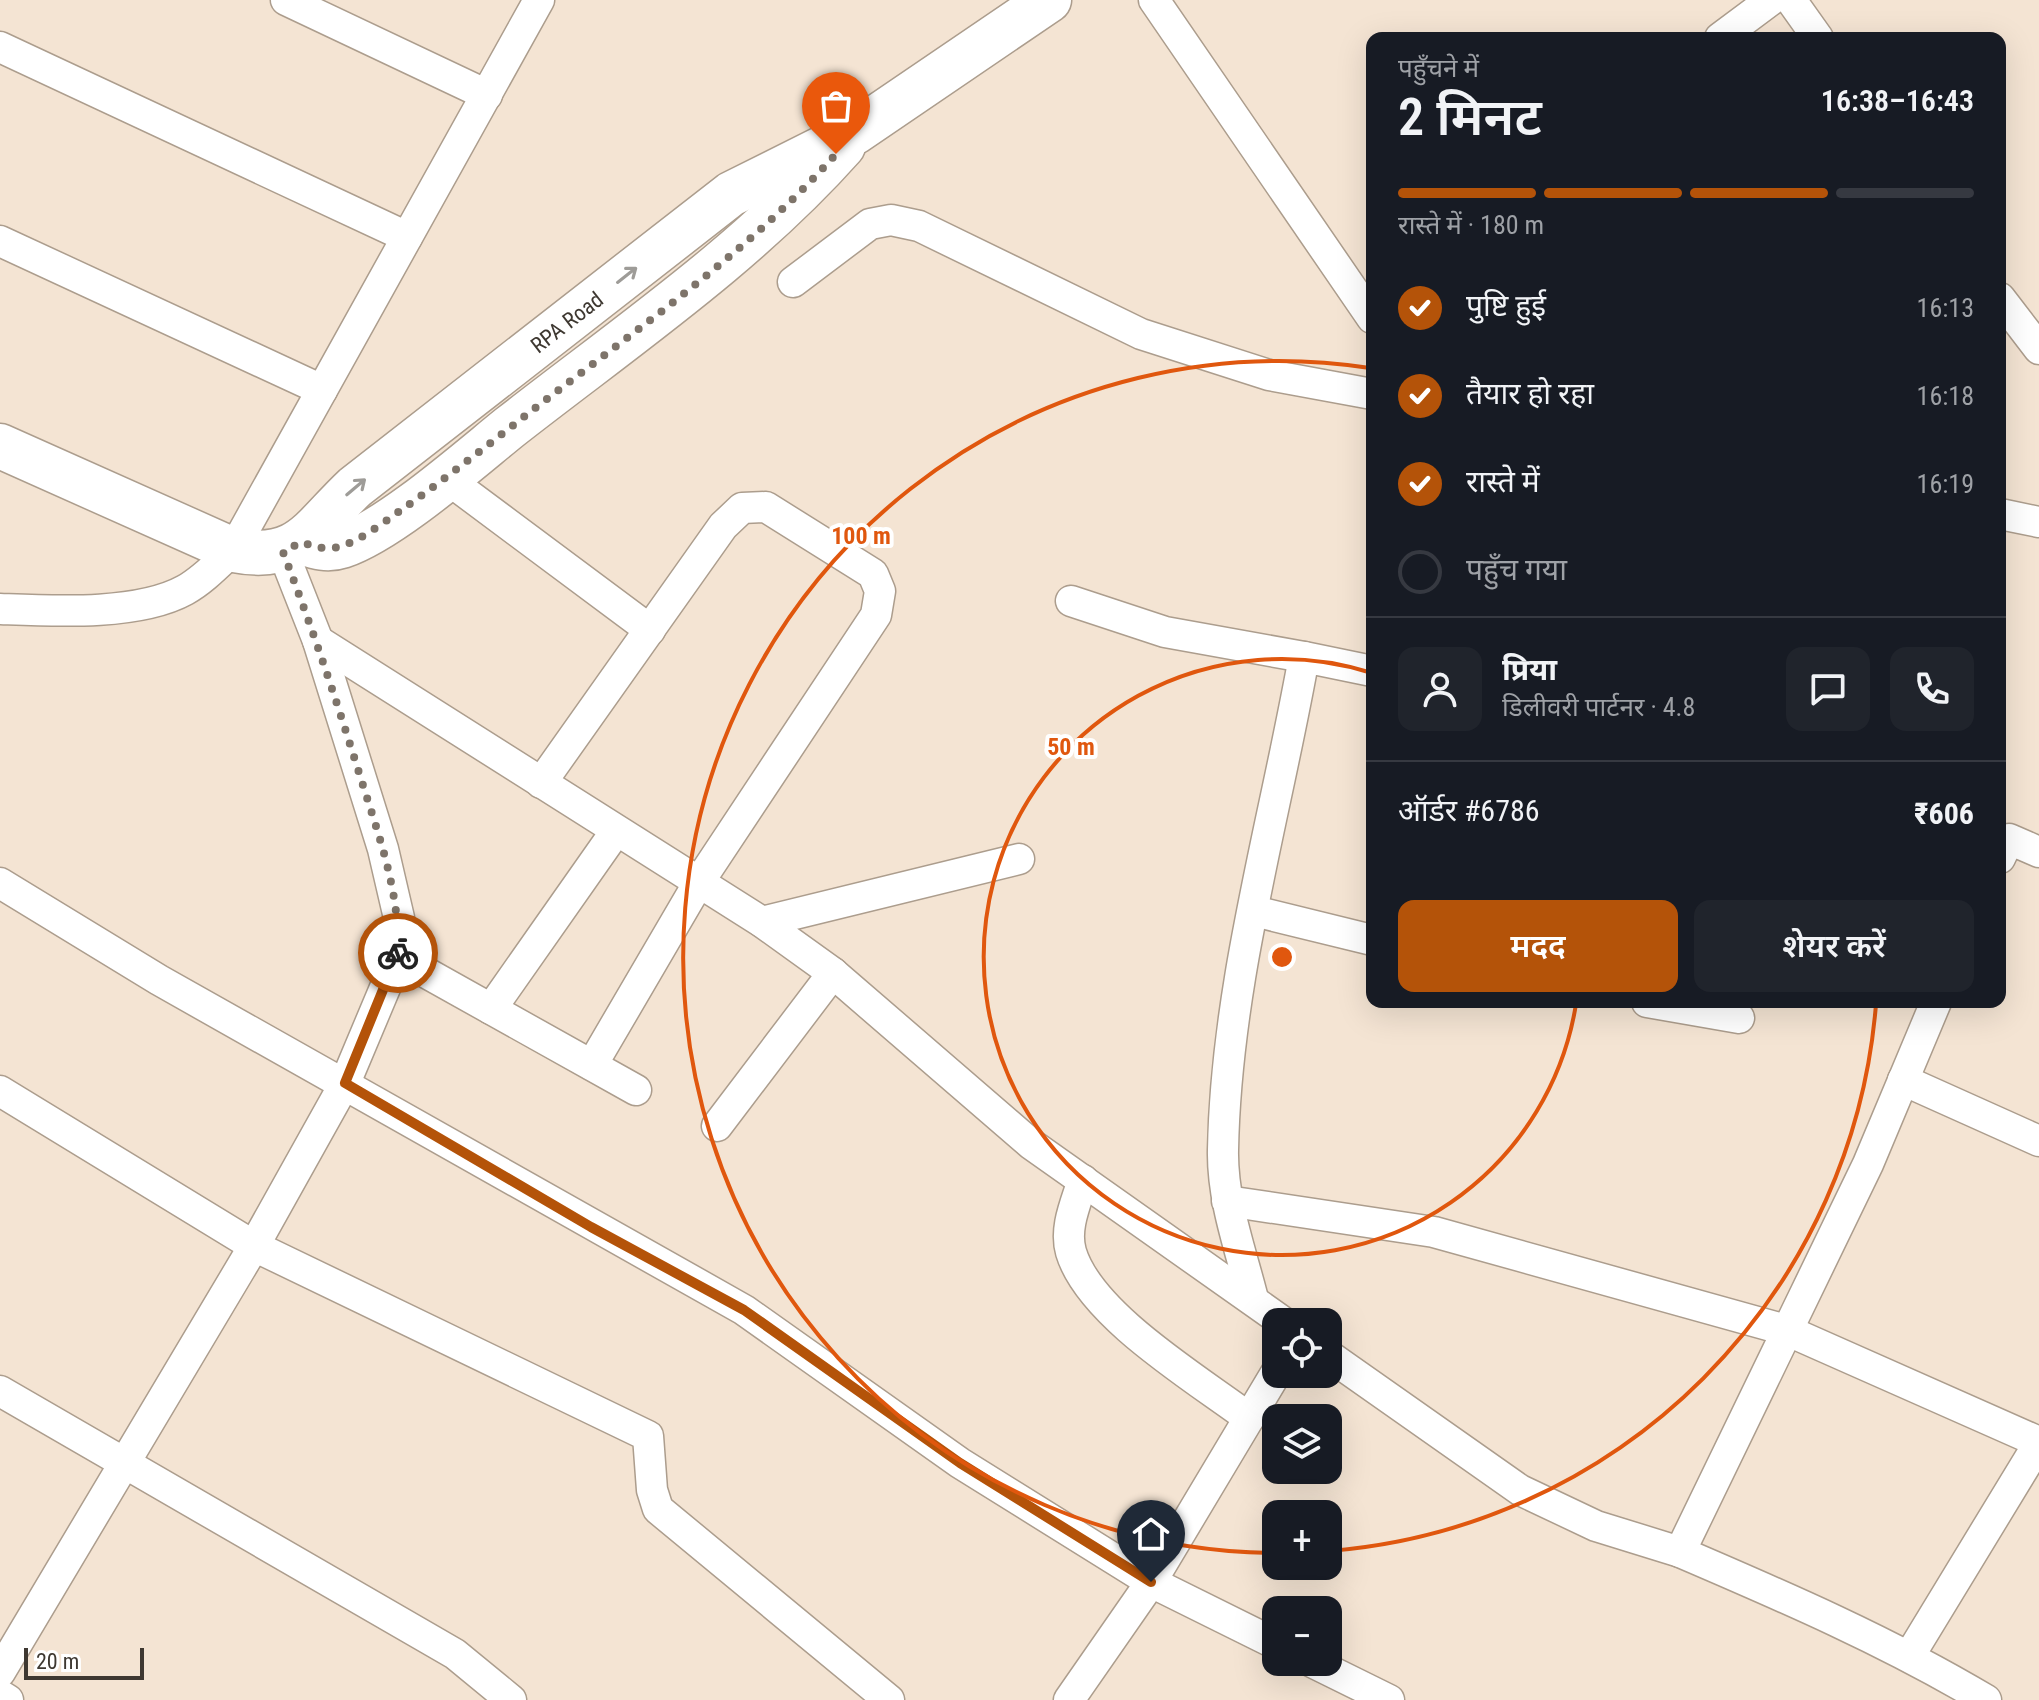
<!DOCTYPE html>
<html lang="hi">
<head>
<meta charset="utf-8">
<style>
	body { margin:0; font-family:"Roboto Condensed","Noto Sans Devanagari",sans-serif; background:#20242c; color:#f1f3f6; height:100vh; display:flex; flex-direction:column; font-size:30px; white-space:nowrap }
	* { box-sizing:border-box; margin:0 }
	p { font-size:26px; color:#9ea1a6 }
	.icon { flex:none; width:44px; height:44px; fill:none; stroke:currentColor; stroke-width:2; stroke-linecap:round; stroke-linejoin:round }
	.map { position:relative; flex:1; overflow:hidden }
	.sheet { position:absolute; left:1366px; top:32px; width:640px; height:976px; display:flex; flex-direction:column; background:#171b24; border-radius:16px; box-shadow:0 8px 32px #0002 }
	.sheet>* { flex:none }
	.tools { position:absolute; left:1262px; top:1308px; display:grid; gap:16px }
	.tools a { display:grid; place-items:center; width:80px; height:80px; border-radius:16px; background:#171b24; box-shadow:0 8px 32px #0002; font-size:40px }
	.scale { position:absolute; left:24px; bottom:20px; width:120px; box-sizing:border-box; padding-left:8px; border:4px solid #3e3831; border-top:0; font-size:22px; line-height:28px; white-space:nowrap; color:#3e3831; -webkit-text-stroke:6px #fff; paint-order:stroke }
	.pin { position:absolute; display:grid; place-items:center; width:68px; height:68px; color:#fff; margin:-82px -34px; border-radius:50% 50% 50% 0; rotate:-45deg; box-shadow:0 0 8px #0007 }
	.pin .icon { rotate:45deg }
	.courier { position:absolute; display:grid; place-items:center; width:80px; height:80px; margin:-40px; border:6px solid #b45309; border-radius:50%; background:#fff; color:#222; box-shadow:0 2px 10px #0007 }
	.summary em { font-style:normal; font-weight:600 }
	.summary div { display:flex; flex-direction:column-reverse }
	.summary { display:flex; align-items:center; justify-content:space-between; height:136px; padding:0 32px }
	h1 { font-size:52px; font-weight:600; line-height:60px }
	.bar { display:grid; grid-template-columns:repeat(4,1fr); gap:12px 8px; align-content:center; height:96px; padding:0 32px }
	.bar i { height:10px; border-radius:6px; background:#363941 }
	.bar .active { background:#b45309 }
	.bar p { grid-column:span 4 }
	.line { display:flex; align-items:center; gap:20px; padding:0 32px; border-top:2px solid #363941 }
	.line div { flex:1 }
	.round { display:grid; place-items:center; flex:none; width:84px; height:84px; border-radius:16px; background:#20242c }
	ol { padding:0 32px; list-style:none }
	li { display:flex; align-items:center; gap:24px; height:88px }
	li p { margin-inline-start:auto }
	li .icon { padding:8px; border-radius:50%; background:#b45309; color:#fff; stroke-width:4 }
	li:last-child { color:#9ea1a6 }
	li i { width:44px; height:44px; border:4px solid #363941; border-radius:50% }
	.action { display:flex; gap:16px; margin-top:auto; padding:16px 32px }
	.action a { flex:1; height:92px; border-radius:16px; background:#b45309; color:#fff; font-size:32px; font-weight:600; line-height:92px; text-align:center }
	.action a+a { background:#20242c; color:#f1f3f6 }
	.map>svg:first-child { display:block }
</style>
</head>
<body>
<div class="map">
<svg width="2039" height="1700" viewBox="0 0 2039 1700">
	<rect width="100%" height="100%" fill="#f4e4d3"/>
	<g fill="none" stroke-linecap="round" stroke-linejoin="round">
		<g stroke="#ac9d8d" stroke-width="33">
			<g id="street">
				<polyline points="286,0 487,95"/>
				<polyline points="1154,0 1372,318"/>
				<polyline points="1791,0 1818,38"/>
				<polyline points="1720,38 1771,0"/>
				<polyline points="0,47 407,237"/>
				<polyline points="0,241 322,390"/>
				<polyline points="793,282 870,224 891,220 919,226 1141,334 1269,375 1372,394"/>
				<polyline points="2000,298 2039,349"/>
				<polyline points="446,478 650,630"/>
				<polyline points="2000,514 2039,522"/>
				<polyline points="1071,601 1165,632 1304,657"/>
				<path d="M 0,609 C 52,611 138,616 185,590 C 203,580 218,564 233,550 L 539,0"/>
				<polyline points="318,641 762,922 833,973 1031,1144 1283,1322"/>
				<polyline points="541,783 723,526 742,508 766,507 873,574 880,591 876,615 699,882 592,1065"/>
				<polyline points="2000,858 2009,839 2039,852"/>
				<polyline points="0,883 159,980 744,1310 960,1463 1151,1582 1276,1373"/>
				<polyline points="1254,911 1372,940"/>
				<polyline points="762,922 1019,859"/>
				<polyline points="398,957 636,1090"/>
				<polyline points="1647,1002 1739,1018"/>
				<polyline points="491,1009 616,831"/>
				<polyline points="1903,1080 2039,1141"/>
				<polyline points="0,1091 254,1246 648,1436 652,1490 658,1509 889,1700"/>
				<polyline points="717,1126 833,973"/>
				<path d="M 1083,1180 C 1076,1203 1064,1228 1071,1252 C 1090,1315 1197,1379 1249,1418"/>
				<polyline points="1227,1201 1434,1232 1786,1330 2039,1442"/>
				<path d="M 1253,1299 C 1241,1251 1222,1201 1223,1150 C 1226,984 1275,820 1304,657 L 1372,671"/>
				<polyline points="1328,1355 1520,1490 1596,1526 1680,1552 1868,1164 1936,1002"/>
				<polyline points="0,1391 455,1654 511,1700"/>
				<path d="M 1680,1552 C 1785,1597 1887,1641 1986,1700"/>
				<polyline points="1910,1655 2039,1443"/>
				<polyline points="1312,1662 1389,1700"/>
				<polyline points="0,1672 254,1246 345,1083 398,957 399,918 383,849 318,641 283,552"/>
				<polyline points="0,1695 8,1700"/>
				<polyline points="1069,1700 1151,1582 1276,1644"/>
			</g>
		</g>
		<g stroke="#ac9d8d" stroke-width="47">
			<g id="secondary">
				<path id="s1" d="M 0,446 L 233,550 C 300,563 311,528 355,487 L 731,194 L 855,132 L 1049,0"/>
				<path d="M 301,542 C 316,547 327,551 342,546 C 390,530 469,460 510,427 C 625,337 746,255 843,146"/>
			</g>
		</g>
		<use href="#street" stroke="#fff" stroke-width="30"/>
		<use href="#secondary" stroke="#fff" stroke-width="44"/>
	</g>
	<defs><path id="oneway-shaft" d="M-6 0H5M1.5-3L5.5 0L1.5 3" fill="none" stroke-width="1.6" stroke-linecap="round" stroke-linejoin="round" transform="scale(2)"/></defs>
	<g stroke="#9e9c98">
		<use href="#oneway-shaft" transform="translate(627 275) rotate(-38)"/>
		<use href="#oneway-shaft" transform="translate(356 487) rotate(-40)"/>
	</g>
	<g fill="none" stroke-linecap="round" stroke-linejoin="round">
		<path stroke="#7e746a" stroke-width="8" stroke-dasharray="0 14.4" d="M 398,953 C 400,893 379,836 361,779 C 337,702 312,627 283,552 L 301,542 C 316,547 327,551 342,546 C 365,538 385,521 404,508 C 442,481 479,452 516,423 C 625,337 743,258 836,154"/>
		<polyline stroke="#b45309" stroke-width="10" points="398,953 345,1083 591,1227 744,1310 960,1463 1151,1582"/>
	</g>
	<g fill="none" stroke="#e0570e" stroke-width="4">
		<path d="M1576 1004A298 298 0 1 1 1372 673"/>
		<path d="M1876 1004A596 596 0 0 1 1329 1551M1272 1553A596 596 0 1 1 1370 368"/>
	</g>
	<g text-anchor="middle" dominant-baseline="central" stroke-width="8" stroke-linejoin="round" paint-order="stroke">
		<g font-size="22" fill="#3e3831" stroke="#fff">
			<text stroke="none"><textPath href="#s1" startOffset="670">RPA Road</textPath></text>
		</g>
	</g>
	<circle cx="1282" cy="957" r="12" fill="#e0570e" stroke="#fff" stroke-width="4"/>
	<g font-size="24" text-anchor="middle" font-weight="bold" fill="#e0570e" stroke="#fff" stroke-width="8" stroke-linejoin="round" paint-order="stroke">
		<text x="861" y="544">100 m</text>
		<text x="1071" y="755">50 m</text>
	</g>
</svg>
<div class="tools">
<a><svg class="icon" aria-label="locate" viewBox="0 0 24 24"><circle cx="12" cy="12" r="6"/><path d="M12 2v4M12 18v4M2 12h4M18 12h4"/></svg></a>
<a><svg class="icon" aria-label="layers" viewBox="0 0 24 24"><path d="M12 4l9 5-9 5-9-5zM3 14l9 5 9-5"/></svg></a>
<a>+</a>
<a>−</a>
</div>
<div class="scale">20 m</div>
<div class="pin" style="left:836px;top:154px;background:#ea580c"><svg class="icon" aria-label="bag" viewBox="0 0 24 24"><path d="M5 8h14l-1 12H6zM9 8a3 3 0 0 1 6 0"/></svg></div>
<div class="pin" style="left:1151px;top:1582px;background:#1f2937"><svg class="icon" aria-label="home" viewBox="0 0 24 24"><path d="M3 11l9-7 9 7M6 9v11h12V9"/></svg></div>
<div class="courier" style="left:398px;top:953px"><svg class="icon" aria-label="bike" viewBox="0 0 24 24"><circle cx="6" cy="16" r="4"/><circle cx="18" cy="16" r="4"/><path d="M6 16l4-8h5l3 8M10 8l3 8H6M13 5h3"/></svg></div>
<section class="sheet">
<div class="summary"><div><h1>2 मिनट</h1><p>पहुँचने में</p></div><em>16:38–16:43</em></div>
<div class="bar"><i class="active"></i><i class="active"></i><i class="active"></i><i></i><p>रास्ते में · 180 m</p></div>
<ol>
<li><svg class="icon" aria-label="check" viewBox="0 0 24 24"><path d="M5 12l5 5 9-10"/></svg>पुष्टि हुई<p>16:13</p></li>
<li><svg class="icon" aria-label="check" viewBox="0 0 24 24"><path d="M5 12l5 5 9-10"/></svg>तैयार हो रहा<p>16:18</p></li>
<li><svg class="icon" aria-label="check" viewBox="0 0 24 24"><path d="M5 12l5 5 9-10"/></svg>रास्ते में<p>16:19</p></li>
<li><i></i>पहुँच गया</li>
</ol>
<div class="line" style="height:144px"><a class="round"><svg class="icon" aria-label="person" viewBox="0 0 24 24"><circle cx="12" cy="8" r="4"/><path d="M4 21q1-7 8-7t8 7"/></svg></a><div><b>प्रिया</b><p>डिलीवरी पार्टनर · 4.8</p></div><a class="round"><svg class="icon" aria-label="chat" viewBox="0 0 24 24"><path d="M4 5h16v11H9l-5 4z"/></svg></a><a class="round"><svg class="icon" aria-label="phone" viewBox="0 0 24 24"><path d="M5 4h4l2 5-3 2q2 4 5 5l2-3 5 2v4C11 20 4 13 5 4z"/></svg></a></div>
<div class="line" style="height:104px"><div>ऑर्डर #6786</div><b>₹606</b></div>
<div class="action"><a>मदद</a><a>शेयर करें</a></div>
</section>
</div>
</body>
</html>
